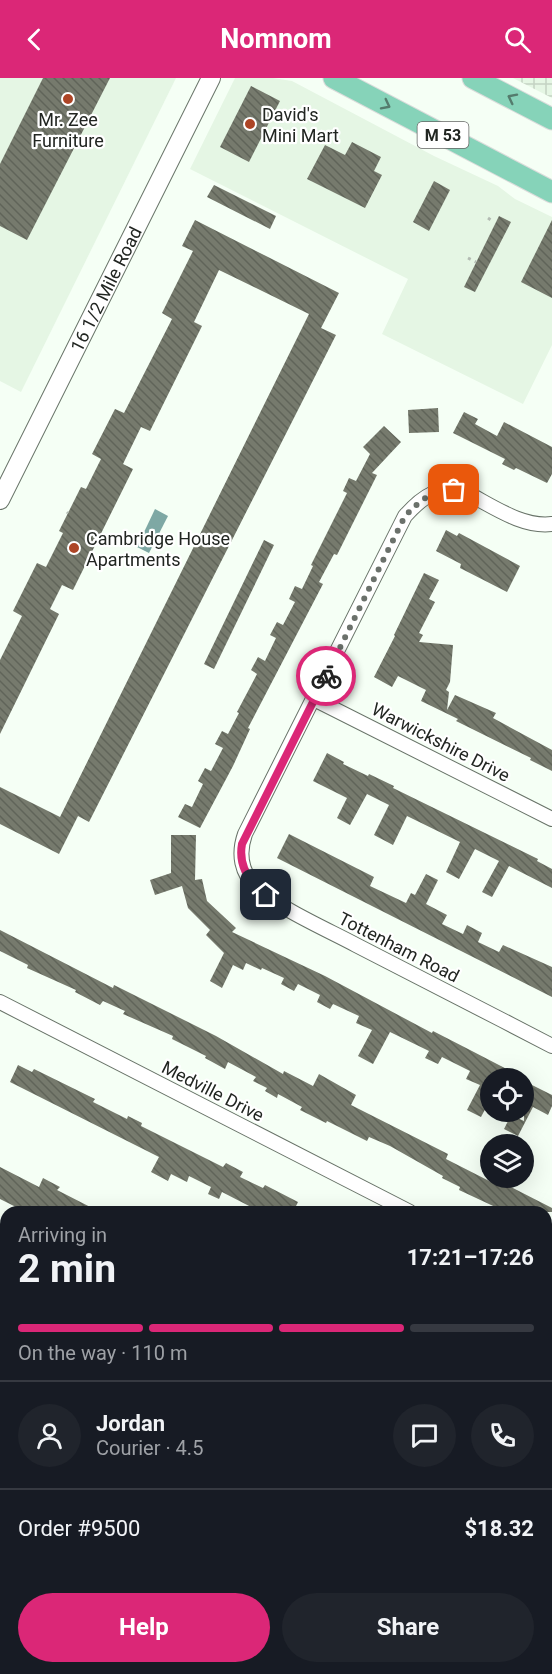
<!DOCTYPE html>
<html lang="en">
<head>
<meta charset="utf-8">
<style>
	body { margin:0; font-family:Roboto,sans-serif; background:#20242c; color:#f1f3f6; height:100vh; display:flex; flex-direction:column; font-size:22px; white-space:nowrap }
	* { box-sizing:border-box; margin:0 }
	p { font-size:20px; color:#9ea1a6 }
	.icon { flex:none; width:33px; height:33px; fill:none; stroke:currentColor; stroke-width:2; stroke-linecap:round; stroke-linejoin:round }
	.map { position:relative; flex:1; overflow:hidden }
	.panel { position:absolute; left:0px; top:1128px; width:552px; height:468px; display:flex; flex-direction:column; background:#171b24; border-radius:18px 18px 0 0; box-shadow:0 6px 24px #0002 }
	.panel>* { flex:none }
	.buttons { position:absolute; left:480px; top:990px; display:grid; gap:12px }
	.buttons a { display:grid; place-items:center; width:54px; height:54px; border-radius:50%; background:#171b24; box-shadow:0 6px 24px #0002; font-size:30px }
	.pin { position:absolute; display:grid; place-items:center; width:51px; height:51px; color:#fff; margin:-26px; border-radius:12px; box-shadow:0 3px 9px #0006 }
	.courier { position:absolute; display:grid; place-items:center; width:60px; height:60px; margin:-30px; border:4px solid #db2777; border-radius:50%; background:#fff; color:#222; box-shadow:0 2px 8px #0007 }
	.summary em { font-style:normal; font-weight:700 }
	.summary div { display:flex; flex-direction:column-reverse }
	.summary { display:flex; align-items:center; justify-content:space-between; height:102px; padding:0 18px }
	h1 { font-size:39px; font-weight:700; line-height:45px }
	.bar { display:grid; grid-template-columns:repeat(4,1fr); gap:9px 6px; align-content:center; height:72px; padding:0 18px }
	.bar i { height:8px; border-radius:4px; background:#363941 }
	.bar .active { background:#db2777 }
	.bar p { grid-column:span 4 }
	.line { display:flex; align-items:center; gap:15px; padding:0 18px; border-top:2px solid #363941 }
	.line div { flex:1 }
	.round { display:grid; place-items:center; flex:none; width:63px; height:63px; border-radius:32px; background:#20242c }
	.button { display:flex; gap:12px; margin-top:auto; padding:12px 18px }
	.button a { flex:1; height:69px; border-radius:36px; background:#db2777; color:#fff; font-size:24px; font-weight:700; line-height:69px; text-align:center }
	.button a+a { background:#20242c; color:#f1f3f6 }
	header { display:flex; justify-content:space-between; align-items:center; height:78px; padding:0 18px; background:#db2777; color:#fff; font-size:27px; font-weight:700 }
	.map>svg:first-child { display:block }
</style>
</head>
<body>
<header><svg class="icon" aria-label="back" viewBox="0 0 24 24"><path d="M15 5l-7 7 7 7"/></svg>Nomnom<svg class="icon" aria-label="search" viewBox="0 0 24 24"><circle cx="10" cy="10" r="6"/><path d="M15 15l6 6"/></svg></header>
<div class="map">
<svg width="552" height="1596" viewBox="0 0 552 1596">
	<defs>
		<pattern id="industrial-grid" width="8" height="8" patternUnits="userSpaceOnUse" patternTransform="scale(1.5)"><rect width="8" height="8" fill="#e5f6e4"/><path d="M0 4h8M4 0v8" fill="none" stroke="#c4d3c3"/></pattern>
		<pattern id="building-back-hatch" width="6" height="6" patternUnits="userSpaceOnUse" patternTransform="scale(1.5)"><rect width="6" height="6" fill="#767a6d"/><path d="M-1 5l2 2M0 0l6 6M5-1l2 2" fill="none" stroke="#606459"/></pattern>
	</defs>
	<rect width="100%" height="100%" fill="#f5fff5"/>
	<g fill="#e5f6e4">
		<polygon points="0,0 176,0 21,314 0,303"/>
		<polygon points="235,0 273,0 292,3 434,78 498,108 515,121 552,139 552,267 523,326 382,256 408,201 190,91"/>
		<polygon points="0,1432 6,1435 6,1590 305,1590 317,1596 0,1596"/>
	</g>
	<polygon fill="url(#industrial-grid)" points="513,0 552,0 552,20"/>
	<polygon fill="#7ea8a4" points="155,431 168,438 149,475 137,469"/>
	<g fill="url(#building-back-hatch)">
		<polygon points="43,0 110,0 27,162 0,148 0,86"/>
		<polygon points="251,8 280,23 249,84 220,69"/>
		<polygon points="352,64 381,79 374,93 382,97 365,130 307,101 325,67 345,77"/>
		<polygon points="434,103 450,112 429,153 413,144"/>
		<polygon points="214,107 276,138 270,151 207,119"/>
		<polygon points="499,138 511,144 475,214 464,209"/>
		<polygon points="195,142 339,215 321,250 336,257 89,744 78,738 59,776 0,746 0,709 60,739 309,236 219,192 194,244 202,248 150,353 141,349 123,386 133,391 73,512 62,507 50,531 59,536 0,656 0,582 22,538 13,533 37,485 46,489 63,455 59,453 81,409 86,411 101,381 92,376 115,331 124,335 172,241 162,235 193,173 182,168"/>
		<polygon points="552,142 552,220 521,204"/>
		<polygon points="438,330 439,354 409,355 408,332"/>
		<polygon points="464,334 478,341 475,346 497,358 504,344 552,369 552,396 547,405 516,390 514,392 502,386 505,381 453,355"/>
		<polygon points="384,348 401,364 372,395 377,397 337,477 334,476 319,504 323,506 248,650 250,651 233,688 200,750 178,739 185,726 192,729 203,706 198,703 205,690 211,693 223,670 215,666 222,653 228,656 239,635 237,634 257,596 251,592 258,579 265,583 276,560 270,557 277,544 283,547 295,524 289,521 295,508 302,511 313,488 311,487 347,415 343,413 349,400 356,403 370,376 363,369"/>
		<polygon points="446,452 457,458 459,455 520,488 507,514 460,490 461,486 436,473"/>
		<polygon points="264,462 274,467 214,591 204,586"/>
		<polygon points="424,495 439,502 429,521 435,524 419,555 423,557 419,564 453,567 450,604 446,612 449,614 447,632 455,617 496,635 493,640 552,672 552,693 530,682 531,680 456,643 458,641 421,623 426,612 398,598 392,609 374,599 395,558 394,557"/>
		<polygon points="327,675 344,684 343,686 368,698 369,696 394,708 393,710 538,781 537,783 552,791 552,810 509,788 492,819 482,814 499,783 475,771 459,801 446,794 460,764 407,738 393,767 374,757 389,727 367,716 350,747 337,740 347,720 313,703"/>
		<polygon points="289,756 374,799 370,808 406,825 411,815 415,817 426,796 438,802 426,826 447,837 442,846 463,856 467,847 482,855 478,864 499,874 503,867 552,889 552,919 277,780"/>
		<polygon points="171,757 196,757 195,802 202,801 207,823 236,850 232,854 325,898 432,955 433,953 470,972 524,1000 490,1000 490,1022 481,1039 467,1032 480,1007 466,1001 470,993 442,979 438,986 425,980 429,973 390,954 373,986 358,978 372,952 356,945 359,938 333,926 330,931 317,924 320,917 298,906 294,913 281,906 284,900 262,890 261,892 246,885 243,892 233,887 222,910 210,903 224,875 206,857 210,852 188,830 182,808 155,817 150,802 171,795"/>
		<polygon points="0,852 113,910 114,907 216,958 283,996 284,993 313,1008 319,996 356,1017 351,1027 448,1076 446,1081 501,1109 503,1105 552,1130 552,1134 506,1134 459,1112 460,1109 442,1100 443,1098 390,1068 369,1059 367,1063 327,1043 326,1045 300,1032 302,1029 278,1016 277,1020 265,1013 267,1010 253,1003 256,999 228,984 225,991 205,980 206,978 172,961 173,958 123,936 125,933 103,923 100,927 75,914 76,912 27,890 28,887 0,873"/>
		<polygon points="18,987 32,994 34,991 95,1021 93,1024 127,1041 128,1038 142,1045 141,1048 223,1089 226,1085 243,1094 240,1099 263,1110 265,1107 298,1124 293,1134 251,1134 253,1130 222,1114 219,1121 208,1116 211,1109 189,1098 187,1104 171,1096 168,1103 151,1094 159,1079 10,1004"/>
		<polygon points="524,1003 552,1017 552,1028 548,1037 533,1029 518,1058 504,1051 511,1037 524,1043"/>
		<polygon points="0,1089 39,1109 43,1100 60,1109 57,1112 100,1134 26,1134 0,1121"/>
	</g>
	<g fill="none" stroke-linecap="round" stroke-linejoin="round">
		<g stroke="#687368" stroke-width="16">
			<g id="street">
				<path d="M 552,446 C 522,450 491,427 465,414 C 436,409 424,417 405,438 L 245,756 C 238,776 241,795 257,810 C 280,831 328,852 356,867 C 422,901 487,934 552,968"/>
				<polyline points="314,621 552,741"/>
				<polyline points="0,924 410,1134"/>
				<polyline points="0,1168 6,1171"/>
				<polyline points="546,1203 552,1206"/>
				<polyline points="0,1223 6,1212"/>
				<polyline points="355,1590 366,1596"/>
			</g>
		</g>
		<g stroke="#687368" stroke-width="20">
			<g id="secondary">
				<path id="s1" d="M 0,422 L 211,0"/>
			</g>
		</g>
		<g stroke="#dbdcdb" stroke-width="23">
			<g id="primary">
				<polyline points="334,0 552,114"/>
				<polyline points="473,0 552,41"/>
			</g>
		</g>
		<g stroke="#b3bbb3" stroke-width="3" stroke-dasharray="3 4.5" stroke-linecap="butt">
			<polyline points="488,140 494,144"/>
			<polyline points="468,180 476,184"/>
			<polyline points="67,434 68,435"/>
			<polyline points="0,1583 6,1587"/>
			<polyline points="12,1590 22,1596"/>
			<polyline points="49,1596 50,1590"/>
			<polyline points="234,1596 235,1590"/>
		</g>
		<use href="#street" stroke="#fff" stroke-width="14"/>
		<use href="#secondary" stroke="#fff" stroke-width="18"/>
		<use href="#primary" stroke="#86d3b9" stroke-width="21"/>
	</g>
	<defs><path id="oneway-chevron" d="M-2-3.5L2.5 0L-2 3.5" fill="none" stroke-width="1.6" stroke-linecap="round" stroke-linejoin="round" transform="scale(1.5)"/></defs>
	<g stroke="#547c6d">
		<use href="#oneway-chevron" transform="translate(512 20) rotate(-153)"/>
		<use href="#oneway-chevron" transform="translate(386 27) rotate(27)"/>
	</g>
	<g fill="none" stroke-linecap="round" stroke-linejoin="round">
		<path stroke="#6b716b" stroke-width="6" stroke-dasharray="0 10.8" d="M 326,598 L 405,438 C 420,423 432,411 454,412"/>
		<path stroke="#db2777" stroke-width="8" d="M 266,817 C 249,804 238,788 242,766 L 326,598"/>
	</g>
	<g fill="#ad4526" stroke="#fff" stroke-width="2">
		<circle cx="68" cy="21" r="6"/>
		<circle cx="250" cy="46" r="6"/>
		<circle cx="74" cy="470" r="6"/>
	</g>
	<g text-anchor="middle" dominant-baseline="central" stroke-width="4.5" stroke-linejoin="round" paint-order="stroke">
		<rect fill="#fff" stroke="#646664" stroke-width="1.5" x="417.5" y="44" width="51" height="26" rx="4.5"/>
		<g font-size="16" font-weight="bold" fill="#212521">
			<text x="443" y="57">M 53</text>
		</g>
		<g font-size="18" fill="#212521" stroke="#fff" text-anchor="start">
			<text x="262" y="36">David's<tspan x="262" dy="21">Mini Mart</tspan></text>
			<text x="68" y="41" text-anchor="middle">Mr. Zee<tspan x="68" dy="21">Furniture</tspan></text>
			<text x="86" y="460">Cambridge House<tspan x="86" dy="21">Apartments</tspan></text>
		</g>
		<g font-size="18" fill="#212521" stroke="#fff">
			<text stroke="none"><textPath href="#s1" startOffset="236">16 1/2 Mile Road</textPath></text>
			<text transform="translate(441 664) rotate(27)">Warwickshire Drive</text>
			<text transform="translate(399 869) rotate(27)">Tottenham Road</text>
			<text transform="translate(213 1013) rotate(27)">Medville Drive</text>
		</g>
	</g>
</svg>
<div class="buttons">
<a><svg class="icon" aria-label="locate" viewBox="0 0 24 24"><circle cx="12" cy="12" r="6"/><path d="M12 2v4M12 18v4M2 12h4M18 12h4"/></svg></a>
<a><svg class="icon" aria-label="layers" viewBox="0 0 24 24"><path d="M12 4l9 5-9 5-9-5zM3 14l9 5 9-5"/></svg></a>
</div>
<div class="pin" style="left:454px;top:412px;background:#ea580c"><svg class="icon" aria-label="bag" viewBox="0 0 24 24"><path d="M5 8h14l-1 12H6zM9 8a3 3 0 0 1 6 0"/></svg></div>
<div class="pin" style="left:266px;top:817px;background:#1f2937"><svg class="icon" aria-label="home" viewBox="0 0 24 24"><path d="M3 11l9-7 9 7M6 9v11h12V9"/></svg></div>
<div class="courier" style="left:326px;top:598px"><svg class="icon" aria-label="bike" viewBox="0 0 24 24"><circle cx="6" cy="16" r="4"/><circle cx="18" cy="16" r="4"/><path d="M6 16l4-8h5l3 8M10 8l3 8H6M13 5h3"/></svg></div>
<section class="panel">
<div class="summary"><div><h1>2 min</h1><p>Arriving in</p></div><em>17:21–17:26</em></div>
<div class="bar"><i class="active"></i><i class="active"></i><i class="active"></i><i></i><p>On the way · 110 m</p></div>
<div class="line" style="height:108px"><a class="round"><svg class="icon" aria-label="person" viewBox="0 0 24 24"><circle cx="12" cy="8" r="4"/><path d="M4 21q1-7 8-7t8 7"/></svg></a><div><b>Jordan</b><p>Courier · 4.5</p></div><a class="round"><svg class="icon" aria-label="chat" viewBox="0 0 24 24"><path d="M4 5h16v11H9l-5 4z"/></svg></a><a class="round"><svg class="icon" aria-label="phone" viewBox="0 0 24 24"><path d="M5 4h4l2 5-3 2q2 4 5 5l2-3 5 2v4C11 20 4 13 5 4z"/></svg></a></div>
<div class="line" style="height:78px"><div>Order #9500</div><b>$18.32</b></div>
<div class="button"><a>Help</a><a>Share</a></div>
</section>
</div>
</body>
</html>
